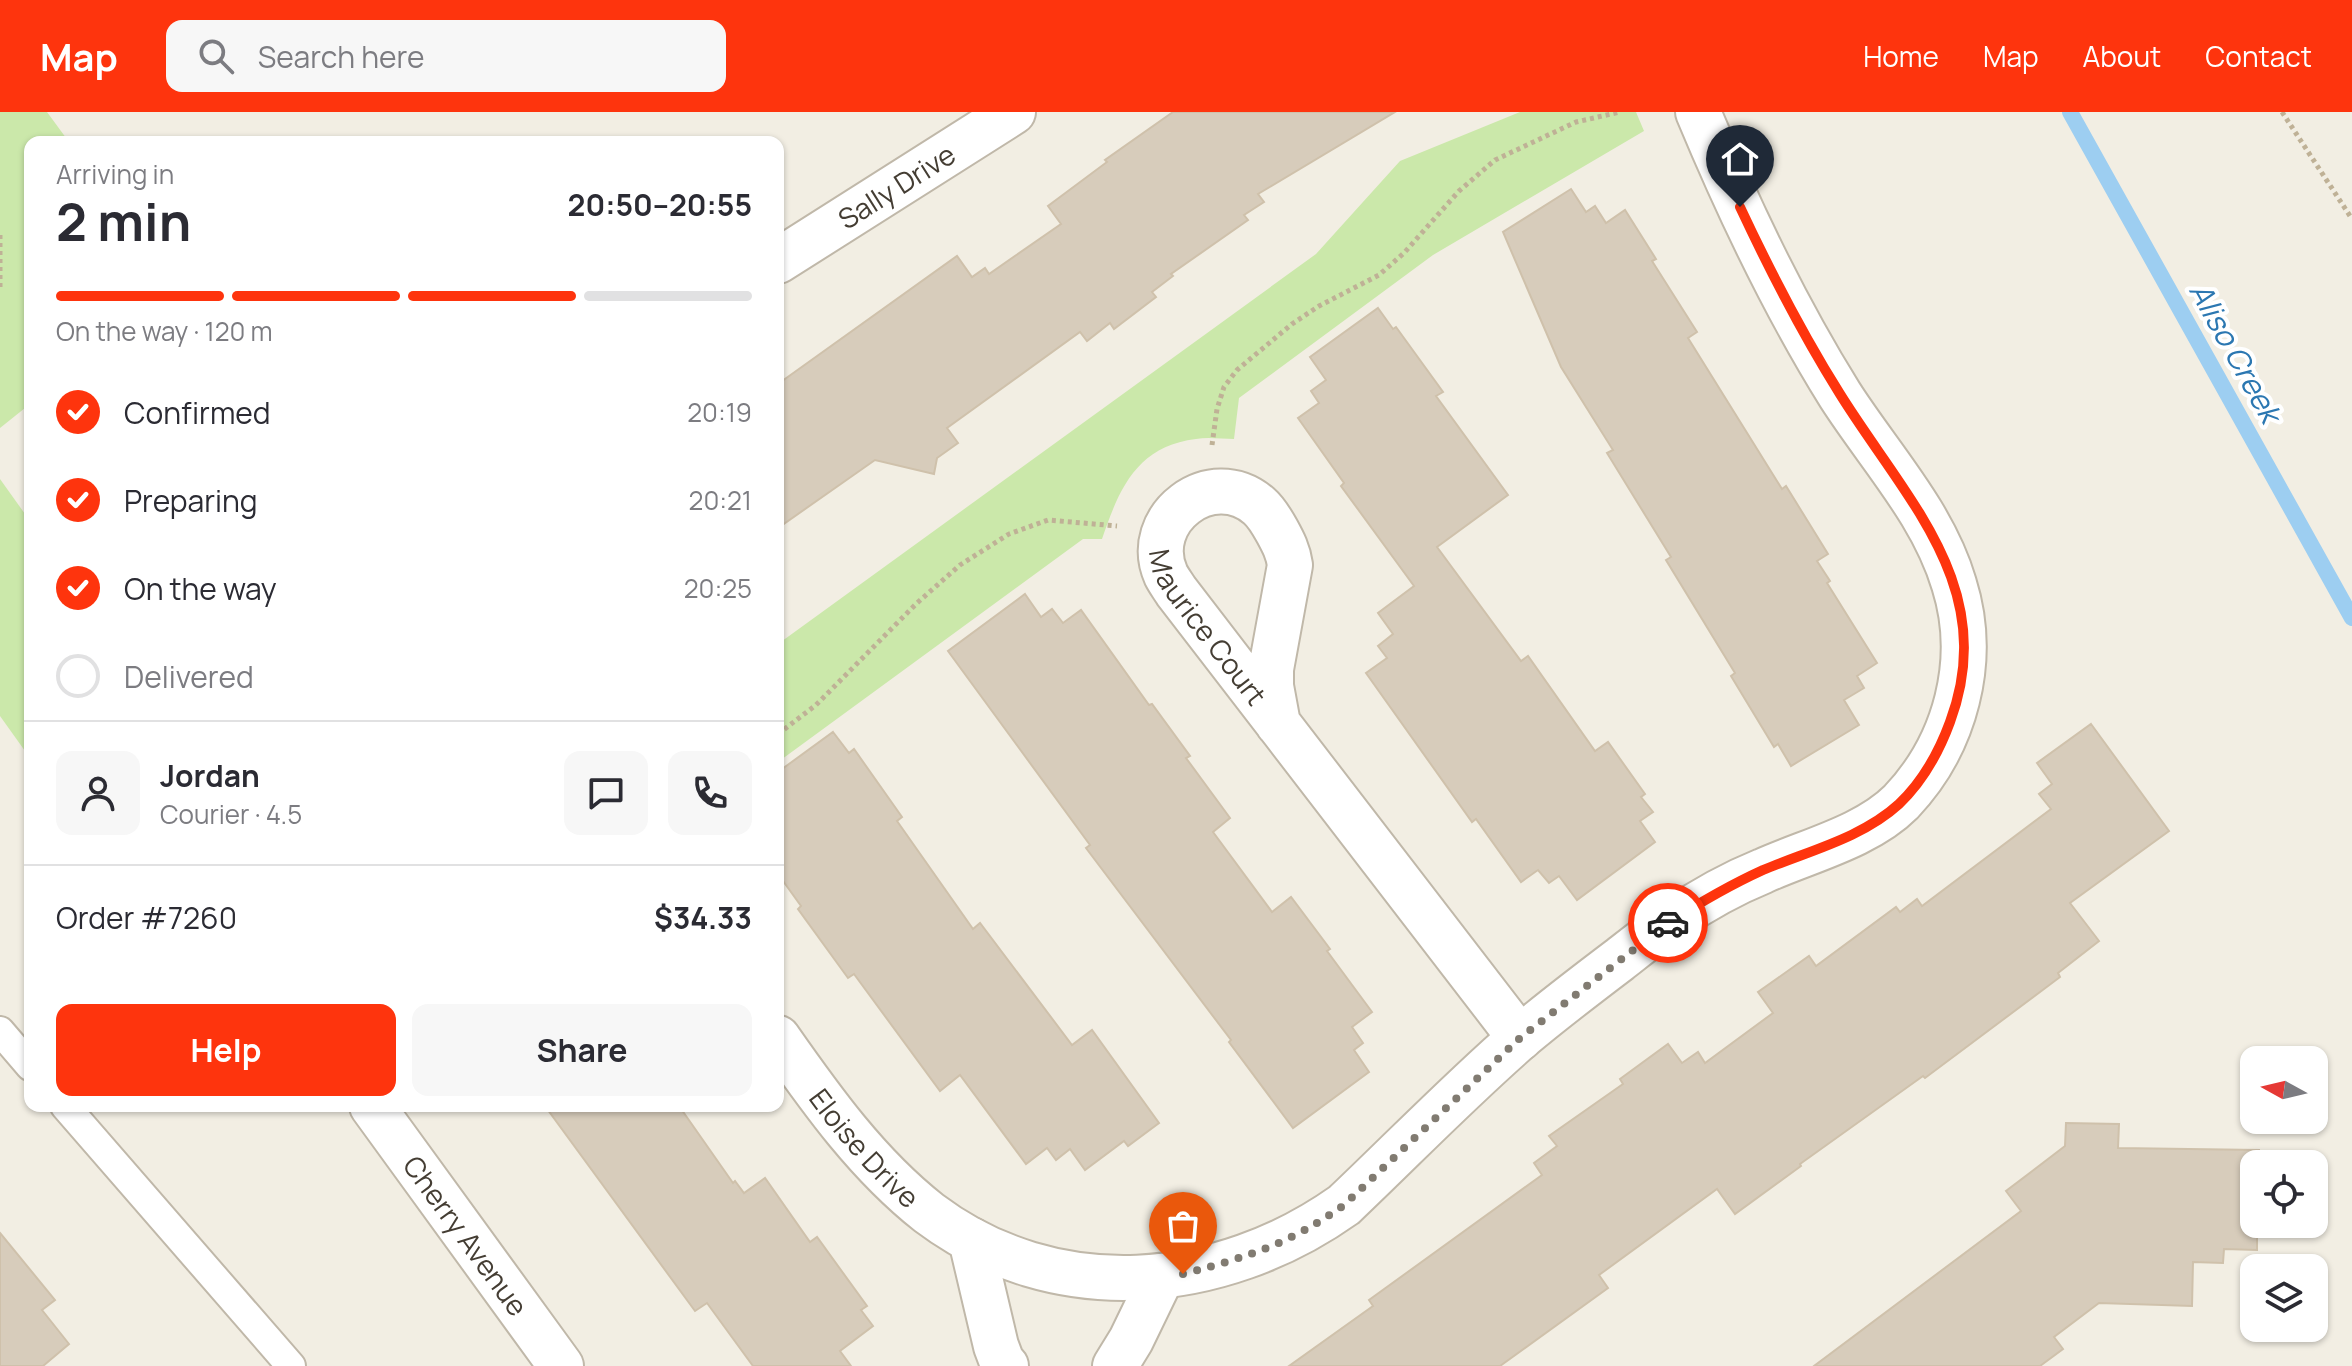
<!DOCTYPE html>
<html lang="en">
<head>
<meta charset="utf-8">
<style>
	body { margin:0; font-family:Manrope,sans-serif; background:#f7f7f7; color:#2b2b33; height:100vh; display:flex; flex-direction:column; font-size:30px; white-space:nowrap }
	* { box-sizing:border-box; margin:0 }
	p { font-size:26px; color:#7c7c81 }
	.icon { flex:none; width:44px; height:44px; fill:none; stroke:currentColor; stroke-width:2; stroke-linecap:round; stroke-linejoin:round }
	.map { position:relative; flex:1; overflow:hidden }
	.panel { position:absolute; left:24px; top:24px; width:760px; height:976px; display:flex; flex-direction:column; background:#fff; border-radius:16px; box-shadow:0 2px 6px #0004 }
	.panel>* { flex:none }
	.needle { width:52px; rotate:278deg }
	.tools { position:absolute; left:2240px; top:934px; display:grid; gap:16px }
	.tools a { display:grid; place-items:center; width:88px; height:88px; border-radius:16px; background:#fff; box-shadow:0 2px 6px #0004; font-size:40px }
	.pin { position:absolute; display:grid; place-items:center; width:68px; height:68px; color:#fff; margin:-82px -34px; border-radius:50% 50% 50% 0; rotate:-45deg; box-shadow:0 0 8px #0007 }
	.pin .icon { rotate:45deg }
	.courier { position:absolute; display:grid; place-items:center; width:80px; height:80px; margin:-40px; border:6px solid #fe340d; border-radius:50%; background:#fff; color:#222; box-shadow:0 2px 10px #0007 }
	.head em { font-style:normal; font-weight:700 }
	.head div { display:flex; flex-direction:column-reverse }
	.head { display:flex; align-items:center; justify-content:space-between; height:136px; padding:0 32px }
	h1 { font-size:52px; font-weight:700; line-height:60px }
	.bar { display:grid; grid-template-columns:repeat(4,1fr); gap:12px 8px; align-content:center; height:96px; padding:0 32px }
	.bar i { height:10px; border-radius:6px; background:#e1e1e2 }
	.bar .selected { background:#fe340d }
	.bar p { grid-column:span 4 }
	.line { display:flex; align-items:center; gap:20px; padding:0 32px; border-top:2px solid #e1e1e2 }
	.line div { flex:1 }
	.round { display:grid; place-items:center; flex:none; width:84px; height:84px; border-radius:16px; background:#f7f7f7 }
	ol { padding:0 32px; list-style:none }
	li { display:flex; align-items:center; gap:24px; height:88px }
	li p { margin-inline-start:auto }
	li .icon { padding:8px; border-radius:50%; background:#fe340d; color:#fff; stroke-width:4 }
	li:last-child { color:#7c7c81 }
	li i { width:44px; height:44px; border:4px solid #e1e1e2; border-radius:50% }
	.button { display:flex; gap:16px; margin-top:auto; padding:16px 32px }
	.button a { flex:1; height:92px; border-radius:16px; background:#fe340d; color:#fff; font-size:32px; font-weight:700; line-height:92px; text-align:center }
	.button a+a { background:#f7f7f7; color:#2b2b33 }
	header { display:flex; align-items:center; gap:48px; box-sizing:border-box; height:112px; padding:0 40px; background:#fe340d; color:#fff }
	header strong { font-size:38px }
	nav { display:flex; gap:44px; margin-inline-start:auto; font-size:28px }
	.search { width:560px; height:72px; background:#f7f7f7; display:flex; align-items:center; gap:20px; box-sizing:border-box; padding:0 28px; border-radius:16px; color:#7c7c81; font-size:30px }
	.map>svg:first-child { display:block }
</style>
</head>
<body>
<header>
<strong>Map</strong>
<div class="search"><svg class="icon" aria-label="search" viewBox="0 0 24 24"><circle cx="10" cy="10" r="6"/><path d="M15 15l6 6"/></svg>Search here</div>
<nav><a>Home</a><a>Map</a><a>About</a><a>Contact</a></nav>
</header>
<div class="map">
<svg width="2352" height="1254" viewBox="0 0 2352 1254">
	<rect width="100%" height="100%" fill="#f2eee3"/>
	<g fill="#cbe8aa">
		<polygon points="0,0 47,0 69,30 30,30 30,292 0,316"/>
		<path d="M 1520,0 L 1636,0 L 1644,19 L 1433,143 L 1239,286 L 1234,327 C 1222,327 1208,325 1196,327 C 1137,334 1119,377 1102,427 L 1083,427 L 778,650 L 778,532 L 1316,142 L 1400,49 Z"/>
		<polygon points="0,367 30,409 30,646 0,604"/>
	</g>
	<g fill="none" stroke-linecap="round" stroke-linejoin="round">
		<polyline stroke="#9dcef1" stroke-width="16" points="2070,0 2352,506"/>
	</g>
	<g fill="#d7ccbb" stroke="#cfc1ab" stroke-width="2">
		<polygon points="1173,0 1395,0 1258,82 1264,90 1244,103 1248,108 1171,162 1173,164 1152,180 1156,185 1114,217 1110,211 1087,229 1080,220 947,316 958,331 937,346 934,362 875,348 778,416 778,272 957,144 972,165 985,156 989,162 1061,112 1048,94 1107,50 1105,48"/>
		<polygon points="1571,77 1586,100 1595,94 1606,111 1625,98 1656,147 1652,149 1697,220 1688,226 1782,377 1786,374 1828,442 1817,449 1830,469 1827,471 1877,551 1857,564 1864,576 1844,588 1859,613 1791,654 1778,632 1774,635 1731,564 1735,561 1666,448 1671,445 1607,341 1613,338 1561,255 1503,120"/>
		<polygon points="1378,196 1393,217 1396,215 1443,280 1436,284 1508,383 1437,435 1521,549 1528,544 1595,639 1608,630 1645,682 1641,685 1653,700 1640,709 1655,730 1577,788 1559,764 1549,771 1538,758 1521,770 1476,707 1472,710 1366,561 1387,546 1378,534 1393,522 1378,501 1414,474 1341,374 1344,371 1298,306 1319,291 1311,279 1326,268 1310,245"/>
		<polygon points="1025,482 1041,505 1052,497 1063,511 1081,498 1149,593 1152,592 1190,644 1186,646 1230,706 1213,720 1272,800 1291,785 1330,837 1327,839 1372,900 1352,915 1363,931 1354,938 1369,960 1293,1016 1229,930 1231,928 1086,736 1090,733 948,539"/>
		<polygon points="2091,612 2169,719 2070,791 2099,829 2058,861 2060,865 1925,966 1923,964 1800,1052 1801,1054 1735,1102 1717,1077 1599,1163 1608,1176 1500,1254 1289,1254 1373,1194 1369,1188 1542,1063 1534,1051 1557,1034 1549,1024 1623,972 1620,967 1668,932 1682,951 1698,940 1705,951 1773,901 1758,880 1809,844 1816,854 1896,795 1900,800 1917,787 1922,794 2051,697 2039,682 2052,672 2037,651"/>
		<polygon points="833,620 849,641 854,637 902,705 897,709 973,817 980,811 1072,933 1092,918 1159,1011 1128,1034 1124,1029 1085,1058 1070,1037 1056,1048 1047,1036 1026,1052 960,963 940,979 854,862 848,866 798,797 801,794 778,762 778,660"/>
		<polygon points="545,994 679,994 733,1071 735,1069 744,1081 765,1066 810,1130 817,1125 867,1194 861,1198 873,1214 840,1239 851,1254 753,1254 707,1191 695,1199"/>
		<polygon points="2066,1011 2119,1012 2118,1036 2259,1038 2259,1052 2254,1052 2254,1112 2257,1112 2257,1138 2224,1137 2223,1151 2193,1150 2192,1194 2099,1191 2054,1225 2063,1237 2040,1254 1814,1254 2021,1099 2006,1079 2065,1034"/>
		<polygon points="0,1121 55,1188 42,1198 69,1232 43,1254 0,1254"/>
	</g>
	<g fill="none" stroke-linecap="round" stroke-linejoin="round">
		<g stroke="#c0b8a9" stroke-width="32">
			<g id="service">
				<polyline points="0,919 30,954"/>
				<polyline points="65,994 291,1254"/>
			</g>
		</g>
		<g stroke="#c0b8a9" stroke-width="48">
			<g id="minor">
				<path id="s1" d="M 778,149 L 1013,0"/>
				<path id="s2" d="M 1278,612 L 1271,574 L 1271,557 L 1290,453 C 1288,439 1283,430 1277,419 C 1272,410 1266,400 1259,394 C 1211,353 1141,407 1166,463 C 1169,469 1173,474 1176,479 L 1520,926"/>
				<path id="s3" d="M 778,926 C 822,989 868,1053 929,1101 C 1055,1196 1220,1181 1344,1093 C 1403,1037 1460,978 1521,925 C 1553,898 1586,873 1619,848 C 1637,834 1654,820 1673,808 C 1701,789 1731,772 1763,759 C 1807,739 1866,725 1901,690 C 1956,632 1978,548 1954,472 C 1933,401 1879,344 1840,283 C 1785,195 1738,96 1698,0"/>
				<path id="s4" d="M 372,994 L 561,1254"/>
				<polyline points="971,1128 996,1234 1002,1250 1006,1254"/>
				<polyline points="1115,1254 1131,1228 1162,1164"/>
			</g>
		</g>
		<g stroke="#bfb196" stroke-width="5" stroke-dasharray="4 4" stroke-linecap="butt">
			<polyline points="2282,0 2352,107"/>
			<polyline points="0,123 0,178"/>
			<polyline points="1212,333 1217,297 1224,275 1237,258 1292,212 1319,194 1379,163 1404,141 1459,79 1495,48 1576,10 1620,0"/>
			<polyline points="778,622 816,593 917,491 960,453 1009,422 1048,408 1117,414"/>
		</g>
		<use href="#service" stroke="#fff" stroke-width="28"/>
		<use href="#minor" stroke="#fff" stroke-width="44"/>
	</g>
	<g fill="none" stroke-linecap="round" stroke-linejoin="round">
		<path stroke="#817b71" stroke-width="8" stroke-dasharray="0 14.4" d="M 1183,1162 C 1247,1145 1290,1132 1344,1093 L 1520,926 L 1668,811"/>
		<path stroke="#fe340d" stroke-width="10" d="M 1668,811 C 1699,791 1730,773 1763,758 C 1808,739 1862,726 1899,692 C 1922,670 1939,640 1950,610 C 2000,476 1906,388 1840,282 C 1803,223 1770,159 1740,95"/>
	</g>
	<g text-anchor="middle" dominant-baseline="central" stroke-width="8" stroke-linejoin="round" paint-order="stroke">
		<g font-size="28" fill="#443d33" stroke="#fff">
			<text stroke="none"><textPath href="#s1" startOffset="140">Sally Drive</textPath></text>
			<text stroke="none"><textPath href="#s2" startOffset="454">Maurice Court</textPath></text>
			<text stroke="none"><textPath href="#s3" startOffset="140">Eloise Drive</textPath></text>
			<text stroke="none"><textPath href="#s4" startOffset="160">Cherry Avenue</textPath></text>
		</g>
		<g font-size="30" font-style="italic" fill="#2b77b1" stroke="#fff">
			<text transform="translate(2236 240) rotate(61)">Aliso Creek</text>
		</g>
	</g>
</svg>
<div class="tools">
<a><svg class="needle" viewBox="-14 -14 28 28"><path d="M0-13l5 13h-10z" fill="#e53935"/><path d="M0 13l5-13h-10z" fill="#7c7c81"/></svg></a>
<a><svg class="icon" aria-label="locate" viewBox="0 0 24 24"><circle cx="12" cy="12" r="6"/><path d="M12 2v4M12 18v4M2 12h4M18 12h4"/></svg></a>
<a><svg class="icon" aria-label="layers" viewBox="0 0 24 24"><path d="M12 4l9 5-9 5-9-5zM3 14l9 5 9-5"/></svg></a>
</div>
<div class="pin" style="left:1183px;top:1162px;background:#ea580c"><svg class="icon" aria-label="bag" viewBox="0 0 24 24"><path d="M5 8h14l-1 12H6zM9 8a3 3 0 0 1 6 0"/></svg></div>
<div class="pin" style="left:1740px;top:95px;background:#1f2937"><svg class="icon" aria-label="home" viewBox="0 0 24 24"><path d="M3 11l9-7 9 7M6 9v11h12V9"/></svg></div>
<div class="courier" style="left:1668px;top:811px"><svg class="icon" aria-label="car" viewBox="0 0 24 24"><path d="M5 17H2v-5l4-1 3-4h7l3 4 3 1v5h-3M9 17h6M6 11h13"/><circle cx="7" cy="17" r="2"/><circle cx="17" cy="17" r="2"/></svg></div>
<section class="panel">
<div class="head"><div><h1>2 min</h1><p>Arriving in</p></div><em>20:50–20:55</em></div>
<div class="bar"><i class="selected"></i><i class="selected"></i><i class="selected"></i><i></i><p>On the way · 120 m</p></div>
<ol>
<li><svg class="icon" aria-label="check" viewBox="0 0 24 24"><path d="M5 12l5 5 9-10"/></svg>Confirmed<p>20:19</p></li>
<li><svg class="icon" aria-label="check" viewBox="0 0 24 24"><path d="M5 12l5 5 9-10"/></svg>Preparing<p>20:21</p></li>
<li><svg class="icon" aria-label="check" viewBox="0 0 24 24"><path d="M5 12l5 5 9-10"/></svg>On the way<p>20:25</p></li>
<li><i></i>Delivered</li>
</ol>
<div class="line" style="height:144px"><a class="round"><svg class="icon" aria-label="person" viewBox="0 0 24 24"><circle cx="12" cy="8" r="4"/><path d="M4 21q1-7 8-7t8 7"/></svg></a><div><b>Jordan</b><p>Courier · 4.5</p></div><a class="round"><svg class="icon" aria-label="chat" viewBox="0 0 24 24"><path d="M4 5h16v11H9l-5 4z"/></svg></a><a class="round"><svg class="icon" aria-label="phone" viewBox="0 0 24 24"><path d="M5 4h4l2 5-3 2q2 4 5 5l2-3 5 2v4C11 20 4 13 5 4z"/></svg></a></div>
<div class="line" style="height:104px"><div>Order #7260</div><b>$34.33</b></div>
<div class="button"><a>Help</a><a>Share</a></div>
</section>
</div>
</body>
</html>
